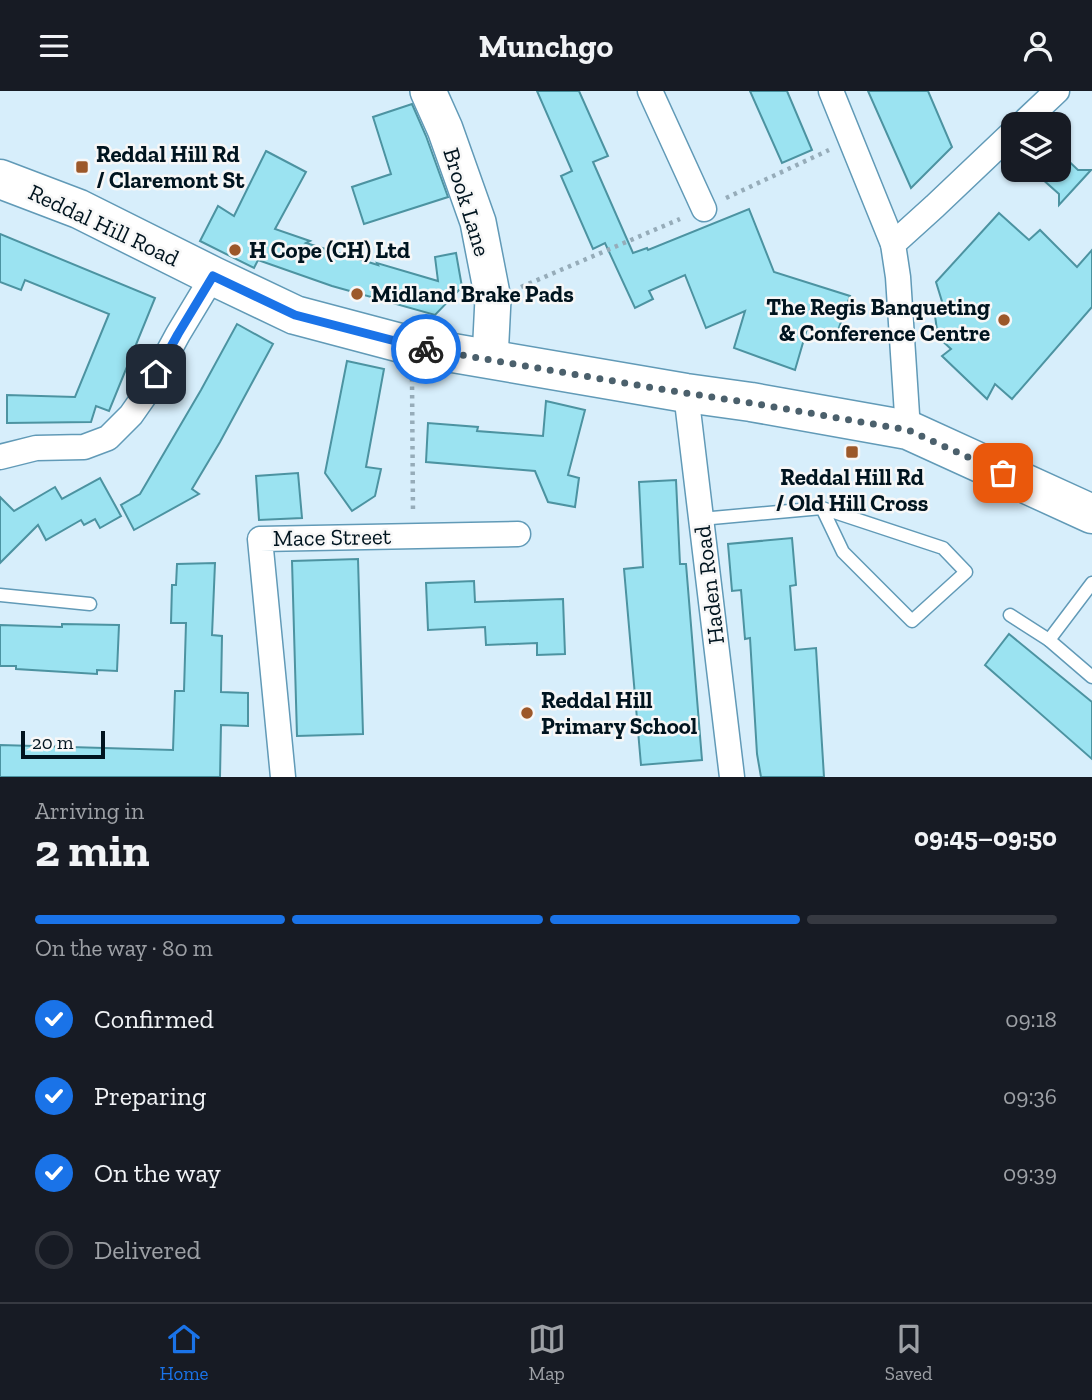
<!DOCTYPE html>
<html lang="en">
<head>
<meta charset="utf-8">
<style>
	body { margin:0; font-family:"Zilla Slab",serif; background:#20242c; color:#f1f3f6; height:100vh; display:flex; flex-direction:column; font-size:26px; white-space:nowrap }
	* { box-sizing:border-box; margin:0 }
	p { font-size:23px; color:#9ea1a6 }
	.icon { flex:none; width:38px; height:38px; fill:none; stroke:currentColor; stroke-width:2; stroke-linecap:round; stroke-linejoin:round }
	.map { position:relative; height:686px; overflow:hidden }
	.drawer { display:flex; flex-direction:column; background:#171b24; flex:1 }
	.drawer>* { flex:none }
	.fabs { position:absolute; left:1001px; top:21px; display:grid; gap:14px }
	.fabs a { display:grid; place-items:center; width:70px; height:70px; border-radius:14px; background:#171b24; box-shadow:0 2px 5px #0004; font-size:35px }
	.scale { position:absolute; left:21px; bottom:18px; width:84px; box-sizing:border-box; padding-left:7px; border:4px solid #00141f; border-top:0; font-size:19px; line-height:24px; white-space:nowrap; color:#00141f; -webkit-text-stroke:5px #f7f7f7; paint-order:stroke }
	.pin { position:absolute; display:grid; place-items:center; width:60px; height:60px; color:#fff; margin:-30px; border-radius:14px; box-shadow:0 4px 10px #0006 }
	.courier { position:absolute; display:grid; place-items:center; width:70px; height:70px; margin:-35px; border:5px solid #1a73e8; border-radius:50%; background:#fff; color:#222; box-shadow:0 2px 9px #0007 }
	.head em { font-style:normal; font-weight:800 }
	.head div { display:flex; flex-direction:column-reverse }
	.head { display:flex; align-items:center; justify-content:space-between; height:119px; padding:0 35px }
	h1 { font-size:46px; font-weight:800; line-height:52px }
	.bar { display:grid; grid-template-columns:repeat(4,1fr); gap:10px 7px; align-content:center; height:84px; padding:0 35px }
	.bar i { height:9px; border-radius:5px; background:#363941 }
	.bar .active { background:#1a73e8 }
	.bar p { grid-column:span 4 }
	ol { padding:0 35px; list-style:none }
	li { display:flex; align-items:center; gap:21px; height:77px }
	li p { margin-inline-start:auto }
	li .icon { padding:7px; border-radius:50%; background:#1a73e8; color:#fff; stroke-width:4 }
	li:last-child { color:#9ea1a6 }
	li i { width:38px; height:38px; border:4px solid #363941; border-radius:50% }
	header { display:flex; justify-content:space-between; align-items:center; height:91px; padding:0 35px; background:#171b24; font-size:32px; font-weight:800 }
	.tabs { display:flex; justify-content:space-around; align-items:center; height:98px; border-top:2px solid #363941; background:#171b24; font-size:19px; color:#9ea1a6 }
	.tabs a { display:grid; justify-items:center; gap:4px }
	.tabs .active { color:#1a73e8 }
	.map>svg:first-child { display:block }
</style>
</head>
<body>
<header><svg class="icon" aria-label="menu" viewBox="0 0 24 24"><path d="M4 6h16M4 12h16M4 18h16"/></svg>Munchgo<svg class="icon" aria-label="person" viewBox="0 0 24 24"><circle cx="12" cy="8" r="4"/><path d="M4 21q1-7 8-7t8 7"/></svg></header>
<div class="map">
<svg width="1092" height="686" viewBox="0 0 1092 686">
	<rect width="100%" height="100%" fill="#d7eefb"/>
	<g fill="#9be3f1" stroke="#4c93a1" stroke-width="2">
		<polygon points="537,0 579,0 608,65 593,71 633,162 647,157 648,159 749,118 774,181 850,205 836,245 807,238 795,279 734,257 745,220 706,237 685,184 649,200 653,208 635,217 605,152 593,158 561,85 572,80"/>
		<polygon points="750,0 787,0 812,59 782,72"/>
		<polygon points="868,0 928,0 952,56 911,97"/>
		<polygon points="412,13 426,45 448,106 364,133 352,96 391,83 373,26"/>
		<polygon points="266,60 306,81 275,138 310,150 306,152 378,174 377,172 438,190 435,166 456,162 462,196 435,224 332,195 258,169 254,177 200,150 218,115 234,125"/>
		<polygon points="1059,61 1078,79 1091,79 1059,114 1059,103 1032,79 1059,79"/>
		<polygon points="999,122 1029,149 1040,139 1077,176 1092,159 1092,216 1012,308 995,293 987,308 942,265 951,258 938,246 935,225 944,217 936,191"/>
		<polygon points="0,143 155,207 109,320 96,315 91,331 7,332 7,304 75,306 109,223 25,189 21,199 0,191"/>
		<polygon points="237,233 273,253 220,351 192,398 199,403 134,439 121,414 140,403 201,299"/>
		<polygon points="347,270 384,278 366,376 381,378 375,405 352,420 325,382"/>
		<polygon points="546,310 585,319 568,384 579,387 575,416 548,411 535,380 426,371 428,332 478,336 477,340 543,345"/>
		<polygon points="298,382 302,427 259,429 256,385"/>
		<polygon points="100,387 121,425 100,437 95,428 84,434 81,429 46,449 38,434 0,472 0,406 14,420 55,396 62,408"/>
		<polygon points="676,389 680,473 686,473 702,669 641,674 624,478 643,476 639,391"/>
		<polygon points="792,447 796,494 790,495 795,559 816,557 824,686 761,686 757,663 750,547 745,548 741,499 732,500 728,453"/>
		<polygon points="358,468 363,643 297,645 292,470"/>
		<polygon points="215,472 212,544 222,545 221,601 248,602 248,635 221,634 220,686 0,686 0,654 173,659 175,600 184,600 186,532 171,532 172,494 176,494 177,473"/>
		<polygon points="474,490 475,511 563,508 565,563 537,564 537,552 486,554 485,536 428,539 426,492"/>
		<polygon points="62,533 119,534 117,580 97,579 97,583 16,578 16,575 0,575 0,534 62,536"/>
		<polygon points="1009,543 1092,611 1092,668 985,574"/>
	</g>
	<g fill="none" stroke-linecap="round" stroke-linejoin="round">
		<g stroke="#619ab7" stroke-width="15">
			<g id="lane">
				<polyline points="701,428 822,417 943,457 966,481 912,530 843,461 822,417"/>
				<polyline points="0,504 90,513"/>
				<polyline points="1010,524 1049,549 1092,586"/>
				<polyline points="1049,549 1092,492"/>
			</g>
		</g>
		<g stroke="#619ab7" stroke-width="27">
			<g id="street">
				<polyline points="650,0 704,118"/>
				<polyline points="831,0 893,153"/>
				<polyline points="1022,33 1057,0"/>
				<polyline points="686,302 732,686"/>
				<polyline points="908,339 898,186 893,153 935,115 1013,41"/>
				<polyline points="0,366 36,357 84,356 108,347 131,324 145,304 178,243 213,185"/>
				<polyline points="283,686 260,448 518,443"/>
			</g>
		</g>
		<g stroke="#619ab7" stroke-width="38">
			<polyline id="secondary" points="428,0 445,38 478,131 493,208 490,268"/>
		</g>
		<g stroke="#619ab7" stroke-width="41">
			<polyline id="primary" points="0,88 79,118 213,185 295,224 412,255 686,302 751,311 908,339 1092,423"/>
		</g>
		<g stroke="#96acb9" stroke-width="4.5" stroke-dasharray="3.5 5" stroke-linecap="butt">
			<polyline points="726,107 829,59"/>
			<polyline points="521,196 680,128"/>
			<polyline points="412,287 413,422"/>
		</g>
		<use href="#lane" stroke="#fff" stroke-width="12"/>
		<use href="#street" stroke="#fff" stroke-width="24"/>
		<use href="#secondary" stroke="#fff" stroke-width="35"/>
		<use href="#primary" stroke="#fff" stroke-width="38"/>
	</g>
	<g fill="none" stroke-linecap="round" stroke-linejoin="round">
		<polyline stroke="#4b606c" stroke-width="7" stroke-dasharray="0 12.6" points="426,258 660,298 751,312 908,339 1003,382"/>
		<polyline stroke="#1a73e8" stroke-width="9" points="156,283 178,243 213,185 295,224 426,258"/>
	</g>
	<g fill="#9c582a" stroke="#f7f7f7" stroke-width="2.5">
		<rect x="75" y="69" width="14" height="14" rx="3.5"/>
		<circle cx="235" cy="159" r="7"/>
		<circle cx="357" cy="203" r="7"/>
		<circle cx="1004" cy="229" r="7"/>
		<rect x="845" y="354" width="14" height="14" rx="3.5"/>
		<circle cx="527" cy="622" r="7"/>
	</g>
	<g text-anchor="middle" dominant-baseline="central" stroke-width="5" stroke-linejoin="round" paint-order="stroke">
		<g font-size="23" font-weight="bold" fill="#00141f" stroke="#f7f7f7" text-anchor="start">
			<text x="96" y="63">Reddal Hill Rd<tspan x="96" dy="26">/ Claremont St</tspan></text>
			<text x="249" y="159">H Cope (CH) Ltd</text>
			<text x="371" y="203">Midland Brake Pads</text>
			<text x="990" y="216" text-anchor="end">The Regis Banqueting<tspan x="990" dy="26">&amp; Conference Centre</tspan></text>
			<text x="852" y="386" text-anchor="middle">Reddal Hill Rd<tspan x="852" dy="26">/ Old Hill Cross</tspan></text>
			<text x="541" y="609">Reddal Hill<tspan x="541" dy="26">Primary School</tspan></text>
		</g>
		<g font-size="23" fill="#00141f" stroke="#f7f7f7">
			<text transform="translate(467 111) rotate(73)">Brook Lane</text>
			<text transform="translate(104 134) rotate(25)">Reddal Hill Road</text>
			<text transform="translate(332 446) rotate(-1)">Mace Street</text>
			<text transform="translate(709 494) rotate(-97)">Haden Road</text>
		</g>
	</g>
</svg>
<div class="fabs">
<a><svg class="icon" aria-label="layers" viewBox="0 0 24 24"><path d="M12 4l9 5-9 5-9-5zM3 14l9 5 9-5"/></svg></a>
</div>
<div class="scale">20 m</div>
<div class="pin" style="left:1003px;top:382px;background:#ea580c"><svg class="icon" aria-label="bag" viewBox="0 0 24 24"><path d="M5 8h14l-1 12H6zM9 8a3 3 0 0 1 6 0"/></svg></div>
<div class="pin" style="left:156px;top:283px;background:#1f2937"><svg class="icon" aria-label="home" viewBox="0 0 24 24"><path d="M3 11l9-7 9 7M6 9v11h12V9"/></svg></div>
<div class="courier" style="left:426px;top:258px"><svg class="icon" aria-label="bike" viewBox="0 0 24 24"><circle cx="6" cy="16" r="4"/><circle cx="18" cy="16" r="4"/><path d="M6 16l4-8h5l3 8M10 8l3 8H6M13 5h3"/></svg></div>
</div>
<section class="drawer">
<div class="head"><div><h1>2 min</h1><p>Arriving in</p></div><em>09:45–09:50</em></div>
<div class="bar"><i class="active"></i><i class="active"></i><i class="active"></i><i></i><p>On the way · 80 m</p></div>
<ol>
<li><svg class="icon" aria-label="check" viewBox="0 0 24 24"><path d="M5 12l5 5 9-10"/></svg>Confirmed<p>09:18</p></li>
<li><svg class="icon" aria-label="check" viewBox="0 0 24 24"><path d="M5 12l5 5 9-10"/></svg>Preparing<p>09:36</p></li>
<li><svg class="icon" aria-label="check" viewBox="0 0 24 24"><path d="M5 12l5 5 9-10"/></svg>On the way<p>09:39</p></li>
<li><i></i>Delivered</li>
</ol>
</section>
<nav class="tabs">
<a class="active"><svg class="icon" aria-label="home" viewBox="0 0 24 24"><path d="M3 11l9-7 9 7M6 9v11h12V9"/></svg>Home</a>
<a><svg class="icon" aria-label="map" viewBox="0 0 24 24"><path d="M3 6l6-2 6 2 6-2v14l-6 2-6-2-6 2zM9 4v14M15 6v14"/></svg>Map</a>
<a><svg class="icon" aria-label="saved" viewBox="0 0 24 24"><path d="M7 4h10v16l-5-4-5 4z"/></svg>Saved</a>
</nav>
</body>
</html>
